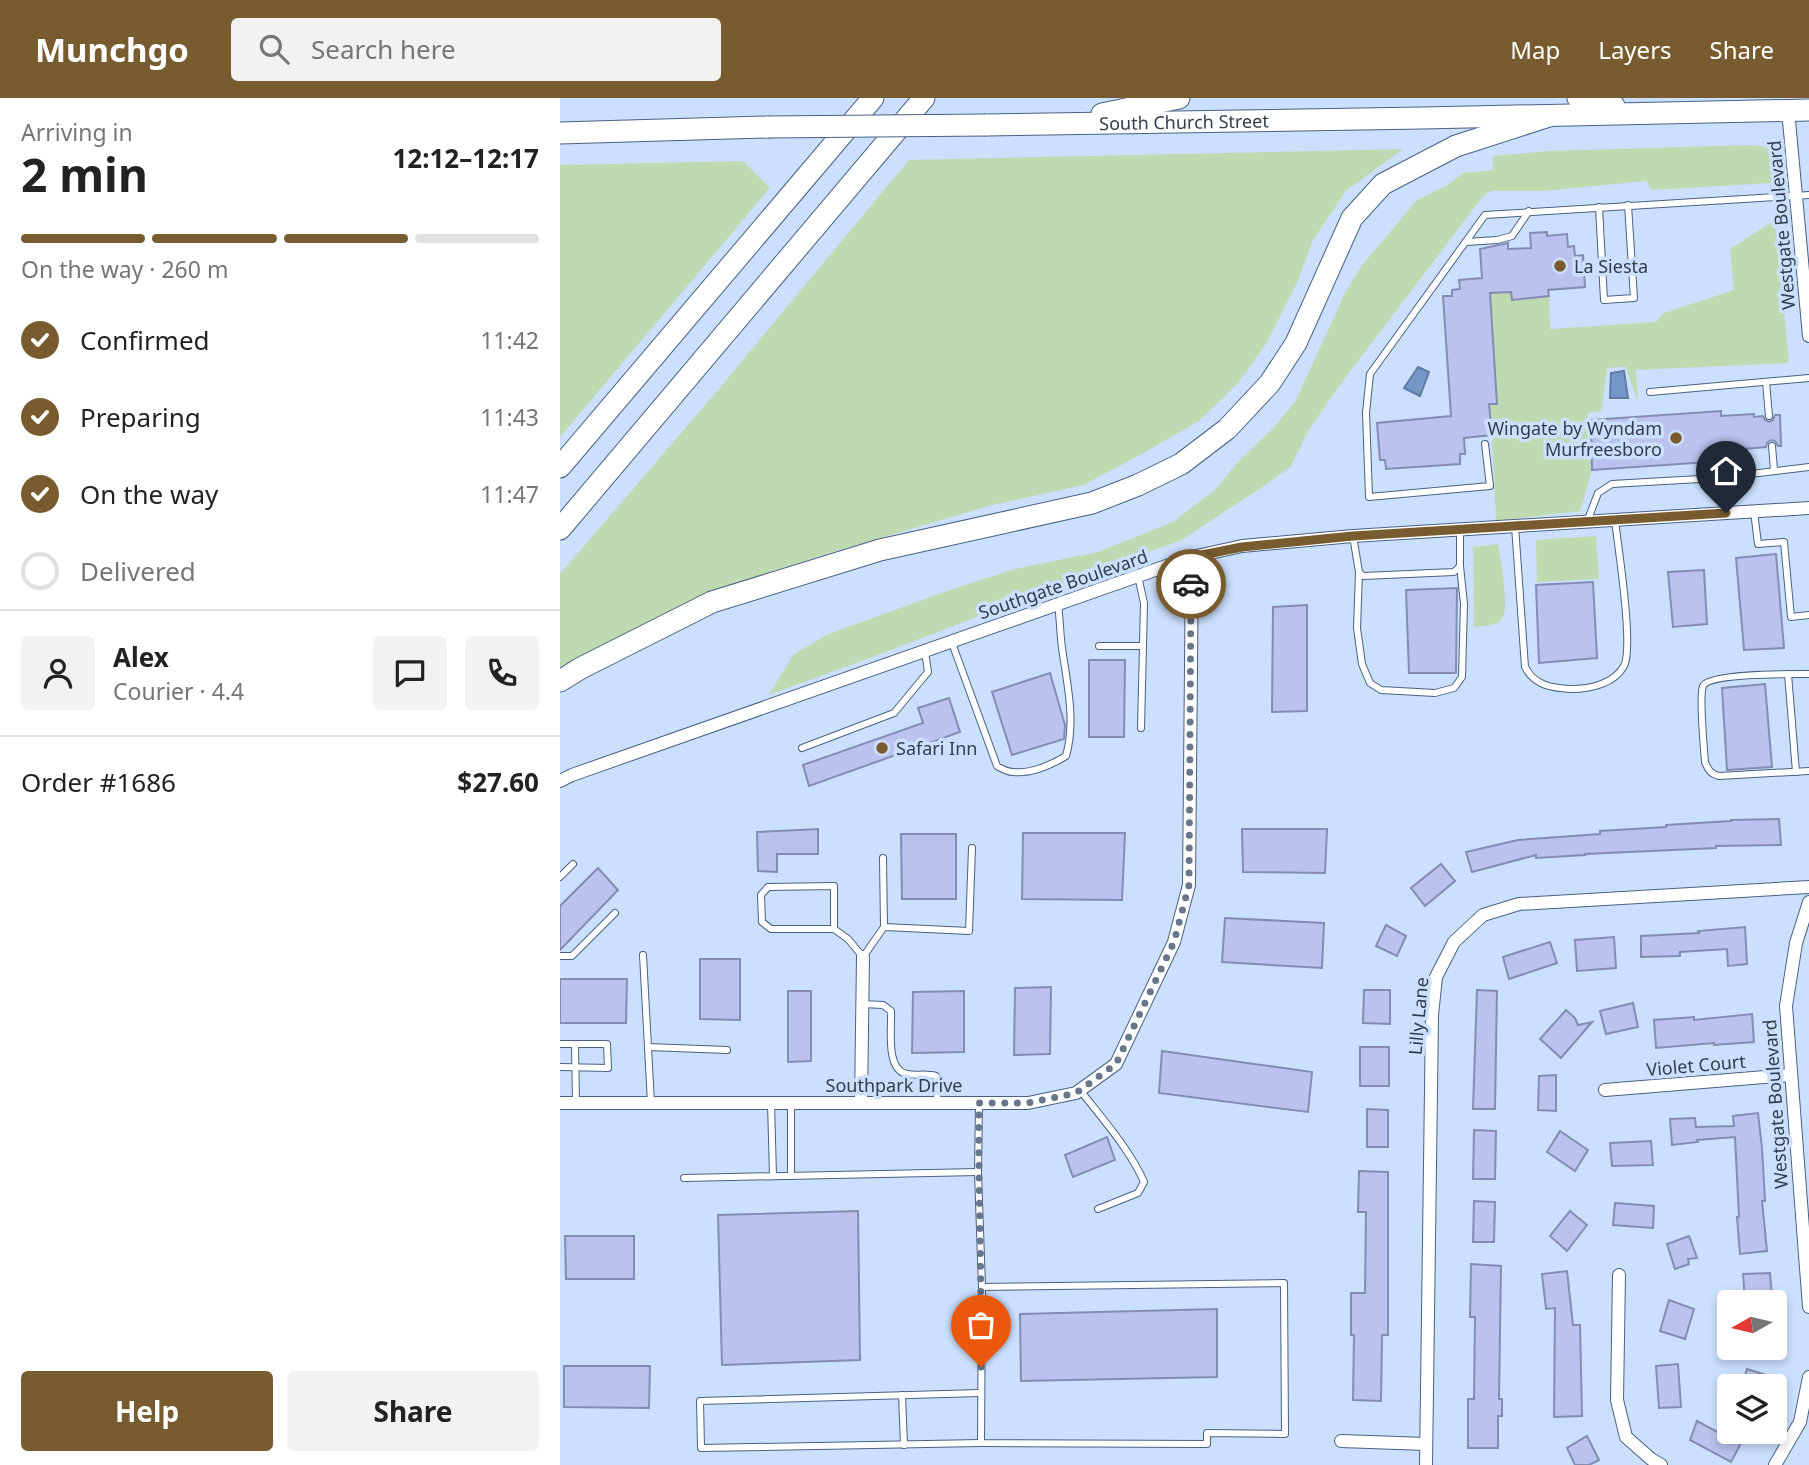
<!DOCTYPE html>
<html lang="en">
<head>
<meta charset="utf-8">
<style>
	body { margin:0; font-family:"Noto Sans",sans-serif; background:#f2f2f2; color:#222; height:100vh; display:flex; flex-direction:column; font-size:26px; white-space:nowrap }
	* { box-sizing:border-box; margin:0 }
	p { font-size:23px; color:#767676 }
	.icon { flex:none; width:38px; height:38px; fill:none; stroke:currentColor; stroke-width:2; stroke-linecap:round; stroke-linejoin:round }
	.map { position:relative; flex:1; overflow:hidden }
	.panel { display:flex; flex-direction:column; background:#fff; width:560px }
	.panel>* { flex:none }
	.needle { width:46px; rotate:262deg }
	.fabs { position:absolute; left:1157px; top:1192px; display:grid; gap:14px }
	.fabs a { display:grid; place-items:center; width:70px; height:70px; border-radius:7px; background:#fff; box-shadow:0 4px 10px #0003; font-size:35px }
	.pin { position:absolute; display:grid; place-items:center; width:60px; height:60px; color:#fff; margin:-72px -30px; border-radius:50% 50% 50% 0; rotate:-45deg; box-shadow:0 0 7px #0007 }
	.pin .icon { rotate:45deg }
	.courier { position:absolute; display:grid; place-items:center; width:70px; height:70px; margin:-35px; border:5px solid #785b2e; border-radius:50%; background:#fff; color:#222; box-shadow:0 2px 9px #0007 }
	.head em { font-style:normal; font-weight:700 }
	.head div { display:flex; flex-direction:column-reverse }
	.head { display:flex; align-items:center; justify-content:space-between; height:119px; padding:0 21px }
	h1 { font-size:46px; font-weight:700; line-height:52px }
	.bar { display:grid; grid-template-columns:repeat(4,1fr); gap:10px 7px; align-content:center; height:84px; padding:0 21px }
	.bar i { height:9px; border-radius:5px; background:#e0e0e0 }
	.bar .current { background:#785b2e }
	.bar p { grid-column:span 4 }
	.line { display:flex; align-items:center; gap:18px; padding:0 21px; border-top:2px solid #e0e0e0 }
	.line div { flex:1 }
	.round { display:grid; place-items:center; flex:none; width:74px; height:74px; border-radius:7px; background:#f2f2f2 }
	ol { padding:0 21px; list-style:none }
	li { display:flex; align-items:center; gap:21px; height:77px }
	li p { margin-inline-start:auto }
	li .icon { padding:7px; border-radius:50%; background:#785b2e; color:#fff; stroke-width:4 }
	li:last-child { color:#767676 }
	li i { width:38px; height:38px; border:4px solid #e0e0e0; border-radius:50% }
	.primary-button { display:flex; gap:14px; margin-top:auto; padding:14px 21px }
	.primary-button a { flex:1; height:80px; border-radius:7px; background:#785b2e; color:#fff; font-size:28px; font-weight:700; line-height:80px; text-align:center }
	.primary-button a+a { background:#f2f2f2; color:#222 }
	header { display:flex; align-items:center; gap:42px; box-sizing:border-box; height:98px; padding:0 35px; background:#785b2e; color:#fff }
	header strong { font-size:33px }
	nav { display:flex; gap:38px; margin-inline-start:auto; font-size:24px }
	.search { width:490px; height:63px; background:#f2f2f2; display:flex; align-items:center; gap:18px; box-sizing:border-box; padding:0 24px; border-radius:7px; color:#767676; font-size:26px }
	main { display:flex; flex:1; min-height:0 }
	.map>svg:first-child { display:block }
</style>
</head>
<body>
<header>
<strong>Munchgo</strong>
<div class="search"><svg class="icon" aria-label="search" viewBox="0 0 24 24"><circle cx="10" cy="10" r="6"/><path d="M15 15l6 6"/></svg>Search here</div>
<nav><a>Map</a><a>Layers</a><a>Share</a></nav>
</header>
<main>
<section class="panel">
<div class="head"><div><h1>2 min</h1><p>Arriving in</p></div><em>12:12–12:17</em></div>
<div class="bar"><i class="current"></i><i class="current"></i><i class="current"></i><i></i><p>On the way · 260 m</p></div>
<ol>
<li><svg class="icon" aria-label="check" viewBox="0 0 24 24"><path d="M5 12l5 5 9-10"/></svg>Confirmed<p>11:42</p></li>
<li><svg class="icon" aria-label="check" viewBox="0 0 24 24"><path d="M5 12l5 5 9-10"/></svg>Preparing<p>11:43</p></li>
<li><svg class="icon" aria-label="check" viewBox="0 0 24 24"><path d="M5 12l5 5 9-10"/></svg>On the way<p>11:47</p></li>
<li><i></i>Delivered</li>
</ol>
<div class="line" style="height:126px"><a class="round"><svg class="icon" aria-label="person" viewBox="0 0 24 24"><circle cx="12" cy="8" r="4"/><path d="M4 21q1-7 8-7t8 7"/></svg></a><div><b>Alex</b><p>Courier · 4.4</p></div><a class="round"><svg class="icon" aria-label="chat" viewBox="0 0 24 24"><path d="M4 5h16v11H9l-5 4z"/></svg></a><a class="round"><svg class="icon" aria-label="phone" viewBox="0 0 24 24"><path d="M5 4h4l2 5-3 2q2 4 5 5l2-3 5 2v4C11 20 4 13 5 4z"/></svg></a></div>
<div class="line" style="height:91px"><div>Order #1686</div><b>$27.60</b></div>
<div class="primary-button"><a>Help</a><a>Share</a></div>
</section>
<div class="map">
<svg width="1249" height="1367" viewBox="0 0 1249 1367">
	<rect width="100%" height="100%" fill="#cae0fe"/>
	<g fill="#bddab1">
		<path d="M 1192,47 C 1196,48 1201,47 1205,49 C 1217,54 1222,70 1219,82 L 1211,85 L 1092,92 L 1086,83 L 984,93 L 931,93 L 924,97 L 782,284 L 748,333 L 731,368 L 707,386 L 620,443 L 571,460 L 508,490 L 442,509 L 326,554 L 209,597 L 233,557 L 266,537 L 390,492 L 455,471 L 538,454 L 613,424 L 656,391 L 677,365 L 714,329 L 735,304 L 786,193 L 803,166 L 857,102 L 888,87 L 903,75 L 933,72 L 933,58 L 988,53 Z"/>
		<polygon points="843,51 786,93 753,142 737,185 707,244 679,284 639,323 587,353 524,387 432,407 253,460 127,507 0,574 0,476 158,292 349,62"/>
		<polygon points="183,63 210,90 0,339 0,67"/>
		<polygon points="1215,122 1229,265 1076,272 1078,305 1066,269 1047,270 1041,313 1027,315 1031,375 1020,413 936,423 932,337 926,306 937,305 929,195 951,194 952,202 989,198 990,231 1096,224 1104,215 1174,192 1170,151"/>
		<polygon points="1036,438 1039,481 977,484 976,442"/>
		<path d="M 938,446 C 940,461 951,513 941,522 C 934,528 923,528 914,529 L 913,449 Z"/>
	</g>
	<g fill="#7397c8" stroke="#607ca3" stroke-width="2">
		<polygon points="858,269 869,274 860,298 844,290"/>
		<polygon points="1064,273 1068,300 1050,300 1051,275"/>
	</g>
	<g fill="#bac2ed" stroke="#858cb4" stroke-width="2">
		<polygon points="987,134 987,138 1007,136 1008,149 1014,148 1015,158 1023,157 1025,189 988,192 989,198 952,202 951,194 930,195 937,306 929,306 932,337 904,340 905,356 900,356 900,366 826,371 825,362 820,362 817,325 891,318 883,198 892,198 892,192 900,191 899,182 922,180 920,151 948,145 948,151 971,150 970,135"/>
		<polygon points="1161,313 1161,318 1194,316 1194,319 1203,318 1205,322 1209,324 1213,322 1215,317 1220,317 1221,348 1218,348 1215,343 1211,342 1207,345 1206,349 1162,353 1163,363 1032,372 1031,322"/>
		<polygon points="1216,456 1224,550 1184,552 1176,460"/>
		<polygon points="1144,472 1147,526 1113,529 1108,474"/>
		<polygon points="1033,484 1037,560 979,565 976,487"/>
		<polygon points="897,490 896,575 849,575 846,492"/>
		<polygon points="747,507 747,613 712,614 713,509"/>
		<polygon points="529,562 565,562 564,639 529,639"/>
		<polygon points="490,575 505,627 504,641 452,657 432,594"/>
		<polygon points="1205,586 1212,669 1167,672 1162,590"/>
		<polygon points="389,600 400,634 249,688 243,667 363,625 358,610"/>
		<polygon points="1219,721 1221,747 1156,748 1156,750 1025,756 1025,757 976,760 976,757 912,774 906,754 958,742 1040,736 1040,733 1106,729 1106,727 1171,723 1171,722"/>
		<polygon points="258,731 258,756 217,756 217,774 198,773 197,734"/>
		<polygon points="682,731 767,731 765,775 683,774"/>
		<polygon points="463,735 565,735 562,802 462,801"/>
		<polygon points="341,736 396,736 396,801 342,801"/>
		<polygon points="881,766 895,783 865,808 851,790"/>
		<polygon points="38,770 58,792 0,852 0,808"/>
		<polygon points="665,820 764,825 762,870 662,864"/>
		<polygon points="826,827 846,838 837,858 816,848"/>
		<polygon points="1185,829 1187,866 1168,868 1167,851 1120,854 1120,858 1081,859 1081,838 1139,835 1138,833"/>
		<polygon points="1054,839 1056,870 1017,873 1015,842"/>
		<polygon points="990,844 997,865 949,881 943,859"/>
		<polygon points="140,861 180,861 180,922 140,921"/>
		<polygon points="0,881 67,881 66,925 0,925"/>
		<polygon points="491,889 490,956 454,957 455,890"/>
		<polygon points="804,892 830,892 830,926 803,925"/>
		<polygon points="917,892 937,893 935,1011 913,1011"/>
		<polygon points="228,893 251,893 251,963 228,964"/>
		<polygon points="404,893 404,954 352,955 353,894"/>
		<polygon points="1073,905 1078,929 1046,936 1040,913"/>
		<polygon points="1006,912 1015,920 1018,927 1032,924 1001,960 980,941"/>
		<polygon points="1192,916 1194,944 1154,947 1154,945 1096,950 1094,922 1134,919 1134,922"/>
		<rect x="800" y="949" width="29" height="39"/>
		<polygon points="602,953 752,974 748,1014 599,995"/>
		<polygon points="996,977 996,1013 978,1012 979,978"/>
		<polygon points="807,1011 828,1012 828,1049 807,1049"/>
		<polygon points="1198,1015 1202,1050 1205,1103 1202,1103 1207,1153 1180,1156 1177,1119 1179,1119 1175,1039 1137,1042 1138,1044 1112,1047 1110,1021 1135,1020 1136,1029 1174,1028 1173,1018"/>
		<polygon points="914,1032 936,1033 935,1081 913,1081"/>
		<polygon points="1000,1033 1028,1052 1015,1073 987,1054"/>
		<polygon points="547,1039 555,1062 513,1079 505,1057"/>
		<polygon points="1091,1043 1093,1067 1052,1068 1050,1045"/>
		<polygon points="799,1073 828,1074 828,1237 822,1237 821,1303 793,1302 794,1237 791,1237 791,1195 805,1195 806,1114 798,1114"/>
		<polygon points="914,1103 935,1104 934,1144 913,1144"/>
		<polygon points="1055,1105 1094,1108 1093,1130 1053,1127"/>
		<polygon points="298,1113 300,1262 162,1267 158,1117"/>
		<polygon points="1010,1113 1027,1127 1007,1153 990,1138"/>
		<polygon points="5,1138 74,1138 74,1181 6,1181"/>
		<polygon points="1129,1138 1137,1160 1128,1161 1129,1166 1115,1171 1107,1146"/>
		<polygon points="911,1166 941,1168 939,1301 942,1301 942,1318 938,1318 938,1350 908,1350 908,1301 914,1301 915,1219 910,1219"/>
		<polygon points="1007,1173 1013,1227 1020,1227 1022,1318 994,1319 995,1210 986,1211 982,1176"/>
		<polygon points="1210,1175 1212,1200 1185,1202 1183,1176"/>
		<polygon points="1109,1202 1134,1211 1125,1241 1100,1233"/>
		<polygon points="657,1211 657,1279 461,1283 460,1216"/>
		<polygon points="1118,1266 1121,1309 1099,1310 1096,1268"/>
		<polygon points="4,1268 90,1268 89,1310 4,1309"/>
		<polygon points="1187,1271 1212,1279 1209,1288 1182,1288"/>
		<polygon points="1137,1323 1163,1337 1165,1334 1187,1334 1171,1364 1130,1342"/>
		<polygon points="1027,1338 1039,1362 1029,1367 1015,1367 1007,1350"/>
	</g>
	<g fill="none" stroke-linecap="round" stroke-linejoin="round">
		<g stroke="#496182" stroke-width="8">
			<g id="lane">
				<polyline points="1039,109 1044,202 1074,200 1068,107"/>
				<polyline points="906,144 937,142 952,138 969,113"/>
				<polyline points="1206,284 1209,318"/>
				<polyline points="1090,294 1249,280"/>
				<polyline points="925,346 930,388 809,399 806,315 810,276 925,117 1249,97"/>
				<polyline points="1212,348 1214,372"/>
				<polyline points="1194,413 1198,446 1224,444 1231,519 1249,517"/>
				<polyline points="1027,424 1038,395 1052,386 1157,380 1249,369"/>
				<path d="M 955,428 L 965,569 C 975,588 992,590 1011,591 C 1030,591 1054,586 1064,568 C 1074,549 1058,449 1055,422"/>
				<polyline points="793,438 799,474 803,478 894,474 900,468 900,432"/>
				<polyline points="799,474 797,530 802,566 810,585 821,592 875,595 894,590 902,579 904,506 900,468"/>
				<polyline points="578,478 584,505 581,630"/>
				<path d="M 392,545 L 437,668 C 442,671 447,674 453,674 C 471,676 491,667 506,658 C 516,623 507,585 502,550 C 500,535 500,521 498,506"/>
				<polyline points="539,548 583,548"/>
				<polyline points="1228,576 1236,674"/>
				<path d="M 1249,576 C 1233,576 1148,575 1143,588 C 1139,598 1144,651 1145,664 C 1148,672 1151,676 1159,678 L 1249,673"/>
				<polyline points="242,650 334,615 368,574 365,553"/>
				<polyline points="323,760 324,829"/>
				<polyline points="0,779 13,766"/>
				<polyline points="274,831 211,831 202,824 201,797 208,789 274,788 274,831 288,841 303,859 324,829 409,833 412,750"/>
				<polyline points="83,857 91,1005"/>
				<polyline points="0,858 12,858 55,815"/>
				<path d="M 302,906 L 323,907 L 331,913 C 332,929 325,972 347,976 C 356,978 366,975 376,978 L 378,981 L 377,1005"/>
				<polyline points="0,946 47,946 48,970 0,969"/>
				<polyline points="15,946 16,1005"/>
				<polyline points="88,949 167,952"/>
				<path d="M 520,992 C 541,1019 571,1053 584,1084 L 578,1095 L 538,1111"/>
				<polyline points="211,1004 213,1078"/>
				<polyline points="419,1005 418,1074 422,1189 421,1345 647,1346 647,1335 725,1336 724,1185 422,1189"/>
				<polyline points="231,1078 231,1004"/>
				<polyline points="124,1080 418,1074"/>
				<polyline points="420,1295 140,1303 141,1350 421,1345"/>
				<polyline points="342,1297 344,1347"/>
			</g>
		</g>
		<g stroke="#496182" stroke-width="14">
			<g id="street">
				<polyline points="1228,12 1249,238"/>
				<polyline points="0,683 12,677 632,459 682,448 793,438 1249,410"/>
				<polyline points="1249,804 1236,845 1226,908 1249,1209"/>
				<polyline points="1045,992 1230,977"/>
				<polyline points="301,1004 303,859"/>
				<polyline points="0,1005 468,1005 516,995 556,966 614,844 629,787 632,459"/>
				<polyline points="1059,1177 1057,1302 1066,1339 1091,1361 1101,1367"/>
				<polyline points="781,1343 866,1346"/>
				<polyline points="866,1367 872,917 876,879 894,844 923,817 959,806 1249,789"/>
				<polyline points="1215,1367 1240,1324 1249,1279"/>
			</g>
		</g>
		<g stroke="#496182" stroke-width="23">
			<g id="highway">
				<polyline points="1018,0 1054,8"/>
				<polyline points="542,16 619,0"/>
				<path id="s1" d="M 426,27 L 862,20 L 1249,12"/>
				<polyline points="0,35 208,29"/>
				<polyline points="0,369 313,0"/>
				<polyline points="0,431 364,0"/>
				<polyline points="0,583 21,570 152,504 320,452 532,405 578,387 621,366 667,331 710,285 736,245 792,120 823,86 896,48 989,18"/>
			</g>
		</g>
		<use href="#lane" stroke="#fff" stroke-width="6"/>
		<use href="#street" stroke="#fff" stroke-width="12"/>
		<use href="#highway" stroke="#fff" stroke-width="21"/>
		<g stroke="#496182" stroke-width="23" stroke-linecap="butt">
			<polyline id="highway-bridge" points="208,29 426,27"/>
		</g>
		<use href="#highway-bridge" stroke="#fff" stroke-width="21"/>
	</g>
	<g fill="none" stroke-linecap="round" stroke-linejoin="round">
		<path stroke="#67768a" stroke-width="7" stroke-dasharray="0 12.6" d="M 421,1269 C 422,1181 418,1093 419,1005 L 468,1005 L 516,995 L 556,966 L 614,844 L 629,787 L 631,486"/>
		<polyline stroke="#785b2e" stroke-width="9" points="631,486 632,459 682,449 793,438 1166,415"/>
	</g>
	<g fill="#785b2e" stroke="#cae0fe" stroke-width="2.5">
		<circle cx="1000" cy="168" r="7"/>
		<circle cx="1116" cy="340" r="7"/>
		<circle cx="322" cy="650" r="7"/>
	</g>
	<g text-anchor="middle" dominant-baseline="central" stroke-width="7" stroke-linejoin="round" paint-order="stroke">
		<g font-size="18" fill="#323d4c" stroke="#cae0fe">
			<text stroke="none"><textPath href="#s1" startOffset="198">South Church Street</textPath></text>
			<text transform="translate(1221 127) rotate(-95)">Westgate Boulevard</text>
			<text transform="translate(503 486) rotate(-19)">Southgate Boulevard</text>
			<text transform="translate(858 918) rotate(-85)">Lilly Lane</text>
			<text transform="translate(1136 967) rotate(-5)">Violet Court</text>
			<text x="334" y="987">Southpark Drive</text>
			<text transform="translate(1215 1006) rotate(-94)">Westgate Boulevard</text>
		</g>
		<g font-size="18" fill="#323d4c" stroke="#cae0fe" text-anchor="start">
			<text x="1014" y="168">La Siesta</text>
			<text x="1102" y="330" text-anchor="end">Wingate by Wyndam<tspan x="1102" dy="21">Murfreesboro</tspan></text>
			<text x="336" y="650">Safari Inn</text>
		</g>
	</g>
</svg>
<div class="fabs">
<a><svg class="needle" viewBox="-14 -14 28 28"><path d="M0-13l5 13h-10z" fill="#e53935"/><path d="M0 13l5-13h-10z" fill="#767676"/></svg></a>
<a><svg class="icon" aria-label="layers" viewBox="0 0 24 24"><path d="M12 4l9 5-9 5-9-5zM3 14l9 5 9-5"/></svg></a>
</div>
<div class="pin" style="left:421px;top:1269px;background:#ea580c"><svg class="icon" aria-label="bag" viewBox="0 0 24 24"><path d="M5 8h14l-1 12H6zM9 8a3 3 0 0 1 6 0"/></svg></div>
<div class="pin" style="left:1166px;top:415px;background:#1f2937"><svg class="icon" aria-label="home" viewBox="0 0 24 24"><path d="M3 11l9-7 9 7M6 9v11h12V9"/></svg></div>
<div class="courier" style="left:631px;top:486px"><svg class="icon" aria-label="car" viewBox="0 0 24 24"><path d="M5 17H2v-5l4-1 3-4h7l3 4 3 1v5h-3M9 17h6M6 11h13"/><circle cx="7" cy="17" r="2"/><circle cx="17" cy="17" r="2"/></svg></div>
</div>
</main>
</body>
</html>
